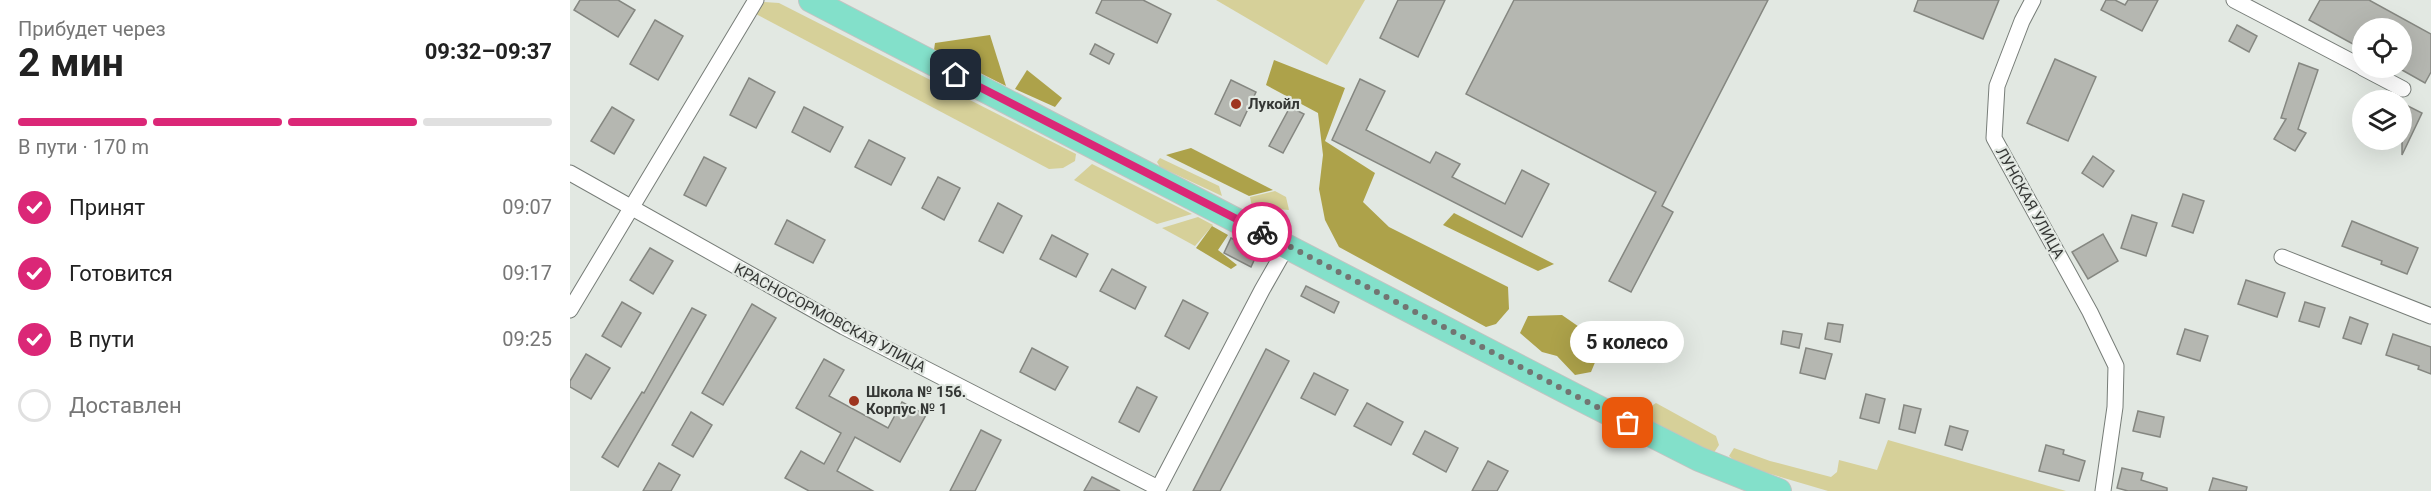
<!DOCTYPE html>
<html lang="ru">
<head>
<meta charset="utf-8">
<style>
	body { margin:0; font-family:Roboto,sans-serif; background:#f2f2f2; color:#222; height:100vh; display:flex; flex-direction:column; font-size:22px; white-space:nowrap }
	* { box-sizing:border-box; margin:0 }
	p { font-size:20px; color:#767676 }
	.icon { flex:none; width:33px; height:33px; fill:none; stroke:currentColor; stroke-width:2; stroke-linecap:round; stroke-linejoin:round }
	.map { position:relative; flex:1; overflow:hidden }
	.drawer { display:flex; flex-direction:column; background:#fff; width:570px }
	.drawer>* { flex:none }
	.fabs { position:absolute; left:1782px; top:18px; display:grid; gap:12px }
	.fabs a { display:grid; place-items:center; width:60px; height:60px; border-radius:50%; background:#fff; box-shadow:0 6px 24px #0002; font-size:30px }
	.pin { position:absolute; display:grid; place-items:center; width:51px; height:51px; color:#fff; margin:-26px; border-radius:12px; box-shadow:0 3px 9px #0006 }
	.courier { position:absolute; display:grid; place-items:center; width:60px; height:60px; margin:-30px; border:4px solid #db2777; border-radius:50%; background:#fff; color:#222; box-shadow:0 2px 8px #0007 }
	.bubble { position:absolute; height:42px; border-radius:21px; background:#fff; box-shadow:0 6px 24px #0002; font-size:20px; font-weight:700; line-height:42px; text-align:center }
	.headline em { font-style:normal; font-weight:700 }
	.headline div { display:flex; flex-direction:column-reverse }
	.headline { display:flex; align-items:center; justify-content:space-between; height:102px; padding:0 18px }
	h1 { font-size:39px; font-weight:700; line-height:45px }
	.bar { display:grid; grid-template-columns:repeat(4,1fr); gap:9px 6px; align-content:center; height:72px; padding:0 18px }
	.bar i { height:8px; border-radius:4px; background:#e0e0e0 }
	.bar .active { background:#db2777 }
	.bar p { grid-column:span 4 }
	ol { padding:0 18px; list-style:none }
	li { display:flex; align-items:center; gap:18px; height:66px }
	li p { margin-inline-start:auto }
	li .icon { padding:6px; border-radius:50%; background:#db2777; color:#fff; stroke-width:4 }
	li:last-child { color:#767676 }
	li i { width:33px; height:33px; border:3px solid #e0e0e0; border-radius:50% }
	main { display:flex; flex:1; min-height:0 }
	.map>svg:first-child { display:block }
</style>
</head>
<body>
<main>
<section class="drawer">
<div class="headline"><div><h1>2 мин</h1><p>Прибудет через</p></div><em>09:32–09:37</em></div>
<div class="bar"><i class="active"></i><i class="active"></i><i class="active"></i><i></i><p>В пути · 170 m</p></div>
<ol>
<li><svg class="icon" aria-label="check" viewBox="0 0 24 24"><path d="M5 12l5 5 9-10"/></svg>Принят<p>09:07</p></li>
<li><svg class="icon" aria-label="check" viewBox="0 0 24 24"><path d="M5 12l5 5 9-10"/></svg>Готовится<p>09:17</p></li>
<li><svg class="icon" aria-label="check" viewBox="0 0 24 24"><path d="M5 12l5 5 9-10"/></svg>В пути<p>09:25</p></li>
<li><i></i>Доставлен</li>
</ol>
</section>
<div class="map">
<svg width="1861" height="491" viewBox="0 0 1861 491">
	<rect width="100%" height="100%" fill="#e2e8e2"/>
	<g fill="#d6d099">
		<polygon points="646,0 795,0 757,65"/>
		<polygon points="194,2 209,3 506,154 505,161 493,168 479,169 186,14"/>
		<polygon points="590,158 649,186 652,196 590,167 587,162"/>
		<polygon points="522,164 622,214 587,224 504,180"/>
		<polygon points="705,191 716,197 719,210 682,207 680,197"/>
		<polygon points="628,217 643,225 625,246 592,228"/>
		<polygon points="1086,403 1146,436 1149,445 1143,454 1082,423 1080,407"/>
		<polygon points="1318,440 1496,491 1258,491 1170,465 1159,456 1164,448 1200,461 1261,477 1267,472 1269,460 1307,470"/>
	</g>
	<g fill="#ada24a">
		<polygon points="420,35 436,86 364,50 365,43"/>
		<polygon points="704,60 775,88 755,141 805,173 793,202 819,227 938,287 939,309 926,324 916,327 769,247 755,220 749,189 753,155 748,113 696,85"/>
		<polygon points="457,70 492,98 485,107 445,89"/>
		<polygon points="621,148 703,190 679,196 596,155"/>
		<polygon points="884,213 984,264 968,271 873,225"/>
		<polygon points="642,226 658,235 648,250 667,265 661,269 626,248"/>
		<polygon points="992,315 1025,338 1026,360 1021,372 1005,375 987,356 972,352 950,333 958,316"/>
	</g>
	<g fill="#b5b7b1" stroke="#858781" stroke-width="1.5">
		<polygon points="10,0 48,0 65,10 48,37 4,10"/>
		<polygon points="532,0 573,0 601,14 587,43 526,13"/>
		<polygon points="828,0 875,0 848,57 810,38"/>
		<polygon points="944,0 1198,0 1092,206 1103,212 1061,292 1039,281 1086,192 896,94"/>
		<polygon points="1348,0 1429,0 1413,39 1344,11"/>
		<polygon points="1536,0 1545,0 1555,5 1558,0 1588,0 1572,31 1531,10"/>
		<polygon points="1750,0 1799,0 1861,34 1861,72 1855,83 1832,70 1832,28 1792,28 1792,49 1739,20"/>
		<polygon points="85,20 113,36 88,80 60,64"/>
		<polygon points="1667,25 1687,36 1679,52 1659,41"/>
		<polygon points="525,44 544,54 539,64 520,54"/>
		<polygon points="1485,59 1526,77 1498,141 1457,123"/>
		<polygon points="1729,63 1748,70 1728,129 1736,133 1725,151 1704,139 1716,119 1711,118"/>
		<polygon points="179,78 205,92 186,128 160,115"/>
		<polygon points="790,79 815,91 796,130 860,163 866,152 890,164 882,177 935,204 952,170 979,184 952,237 762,140"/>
		<polygon points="661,80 686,92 670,126 645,114"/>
		<polygon points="1832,103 1852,113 1832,155"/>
		<polygon points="42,107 64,120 44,154 21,141"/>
		<polygon points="234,107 273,127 260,152 222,132"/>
		<polygon points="720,107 734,114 713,153 699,146"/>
		<polygon points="299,140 335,158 321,185 285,167"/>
		<polygon points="1523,156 1544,171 1533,187 1512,173"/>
		<polygon points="134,157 156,168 136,206 114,195"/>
		<polygon points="368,177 390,188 374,220 352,208"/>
		<polygon points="1613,194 1634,201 1623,233 1602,226"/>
		<polygon points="428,203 452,216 433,253 409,241"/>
		<polygon points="1562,215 1587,223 1576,256 1551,248"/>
		<polygon points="217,220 255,240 243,263 205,244"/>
		<polygon points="1782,221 1848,248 1837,274 1811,264 1812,261 1772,246"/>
		<polygon points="1533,234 1548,261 1518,279 1502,252"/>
		<polygon points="482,235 518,254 506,277 470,259"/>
		<polygon points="661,238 688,252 681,267 654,253"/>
		<polygon points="80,248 103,261 83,294 60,280"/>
		<polygon points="542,269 576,287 565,309 530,291"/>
		<polygon points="1676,280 1715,293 1707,317 1668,304"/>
		<polygon points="736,286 769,302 764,313 731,296"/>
		<polygon points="613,300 638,313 619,349 595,336"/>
		<polygon points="52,302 71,313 51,347 32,336"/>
		<polygon points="1735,302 1755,308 1749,327 1729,321"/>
		<polygon points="182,304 206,318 153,405 132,393"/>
		<polygon points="122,308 136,315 48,467 32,457 72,392 74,393"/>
		<polygon points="1780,317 1798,324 1791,344 1773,338"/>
		<polygon points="1258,323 1273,325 1270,342 1255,339"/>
		<polygon points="1615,329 1638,336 1630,361 1607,354"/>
		<polygon points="1213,331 1232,334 1229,348 1211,344"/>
		<polygon points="1823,334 1861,347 1861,374 1848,369 1849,366 1816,355"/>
		<polygon points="462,348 498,367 485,390 450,372"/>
		<polygon points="1236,348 1262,354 1255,379 1230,373"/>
		<polygon points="696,349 719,361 650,491 623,491"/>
		<polygon points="16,354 40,368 21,399 0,387 0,381"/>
		<polygon points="254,359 274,370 259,396 318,428 332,402 356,415 330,462 285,437 267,471 303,491 239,491 215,478 231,451 254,464 271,433 226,408"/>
		<polygon points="744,373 778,390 765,415 731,398"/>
		<polygon points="567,387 587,397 569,432 549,422"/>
		<polygon points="1296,394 1315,399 1309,423 1290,418"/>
		<polygon points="797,403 833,422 821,445 784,426"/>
		<polygon points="1334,405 1351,409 1345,433 1329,429"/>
		<polygon points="1568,411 1594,417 1590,437 1563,431"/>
		<polygon points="121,412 142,425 123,457 102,445"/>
		<polygon points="1380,426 1398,431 1392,450 1375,445"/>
		<polygon points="411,430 431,440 405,491 380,491"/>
		<polygon points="855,431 888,448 876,472 843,454"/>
		<polygon points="1476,445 1494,450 1493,454 1515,461 1509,481 1469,471"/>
		<polygon points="918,461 938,471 927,491 902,491"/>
		<polygon points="89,463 110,475 101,491 73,491"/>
		<polygon points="1552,468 1573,473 1571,480 1597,488 1597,491 1558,491 1547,488"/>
		<polygon points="522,477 550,491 514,491"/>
		<polygon points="1643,478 1677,487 1676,491 1639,491"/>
	</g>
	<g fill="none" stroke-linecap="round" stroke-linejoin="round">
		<g stroke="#777d78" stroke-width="17">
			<g id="street">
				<polyline points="1463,0 1452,21 1427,86 1424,138 1520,312 1546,366 1545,407 1533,491"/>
				<polyline points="1664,0 1792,67"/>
				<polyline points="1793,68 1833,89"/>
				<polyline points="0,173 274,327 588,488"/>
				<polyline points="1712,257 1861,316"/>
				<polyline points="0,310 186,0"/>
				<polyline points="587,491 692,290 717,246"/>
			</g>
		</g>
		<g stroke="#c2c3c2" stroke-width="26">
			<polyline id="primary" points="241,0 1007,397 1129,459 1209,491"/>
		</g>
		<use href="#street" stroke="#fff" stroke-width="15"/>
		<use href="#primary" stroke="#83e0ca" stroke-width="24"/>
	</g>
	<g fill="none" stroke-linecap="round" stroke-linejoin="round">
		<polyline stroke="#727572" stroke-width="6" stroke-dasharray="0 10.8" points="692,232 1058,423"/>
		<polyline stroke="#db2777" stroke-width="8" points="386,75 692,232"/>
	</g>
	<g fill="#9e351f" stroke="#e2e8e2" stroke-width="2">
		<circle cx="666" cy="104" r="6"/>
		<circle cx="284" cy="401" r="6"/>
	</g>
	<g text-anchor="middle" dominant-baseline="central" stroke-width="4.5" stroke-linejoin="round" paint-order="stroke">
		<g font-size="15" font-weight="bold" fill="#353735" stroke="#e2e8e2" text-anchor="start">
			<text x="678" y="104">Лукойл</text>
			<text x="296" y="392">Школа № 156.<tspan x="296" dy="17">Корпус № 1</tspan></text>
		</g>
		<g font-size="15" fill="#353735" stroke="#e2e8e2">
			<text transform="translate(1460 203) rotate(61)">ЛУНСКАЯ УЛИЦА</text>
			<text transform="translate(260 318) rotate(28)">КРАСНОСОРМОВСКАЯ УЛИЦА</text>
		</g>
	</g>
</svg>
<div class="fabs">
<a><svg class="icon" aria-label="locate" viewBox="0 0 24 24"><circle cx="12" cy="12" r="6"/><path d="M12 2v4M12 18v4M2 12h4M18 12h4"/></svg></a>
<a><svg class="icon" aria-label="layers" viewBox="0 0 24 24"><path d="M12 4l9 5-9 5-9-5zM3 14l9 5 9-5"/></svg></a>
</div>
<div class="pin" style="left:1058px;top:423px;background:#ea580c"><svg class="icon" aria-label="bag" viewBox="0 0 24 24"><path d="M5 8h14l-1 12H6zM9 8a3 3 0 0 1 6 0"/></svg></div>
<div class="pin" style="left:386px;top:75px;background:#1f2937"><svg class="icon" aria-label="home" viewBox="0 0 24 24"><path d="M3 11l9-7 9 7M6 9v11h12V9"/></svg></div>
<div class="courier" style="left:692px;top:232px"><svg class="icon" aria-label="bike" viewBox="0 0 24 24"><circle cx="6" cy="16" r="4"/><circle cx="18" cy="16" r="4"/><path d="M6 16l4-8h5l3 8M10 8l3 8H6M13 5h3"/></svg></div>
<div class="bubble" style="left:1000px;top:321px;width:114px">5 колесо</div>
</div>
</main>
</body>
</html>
